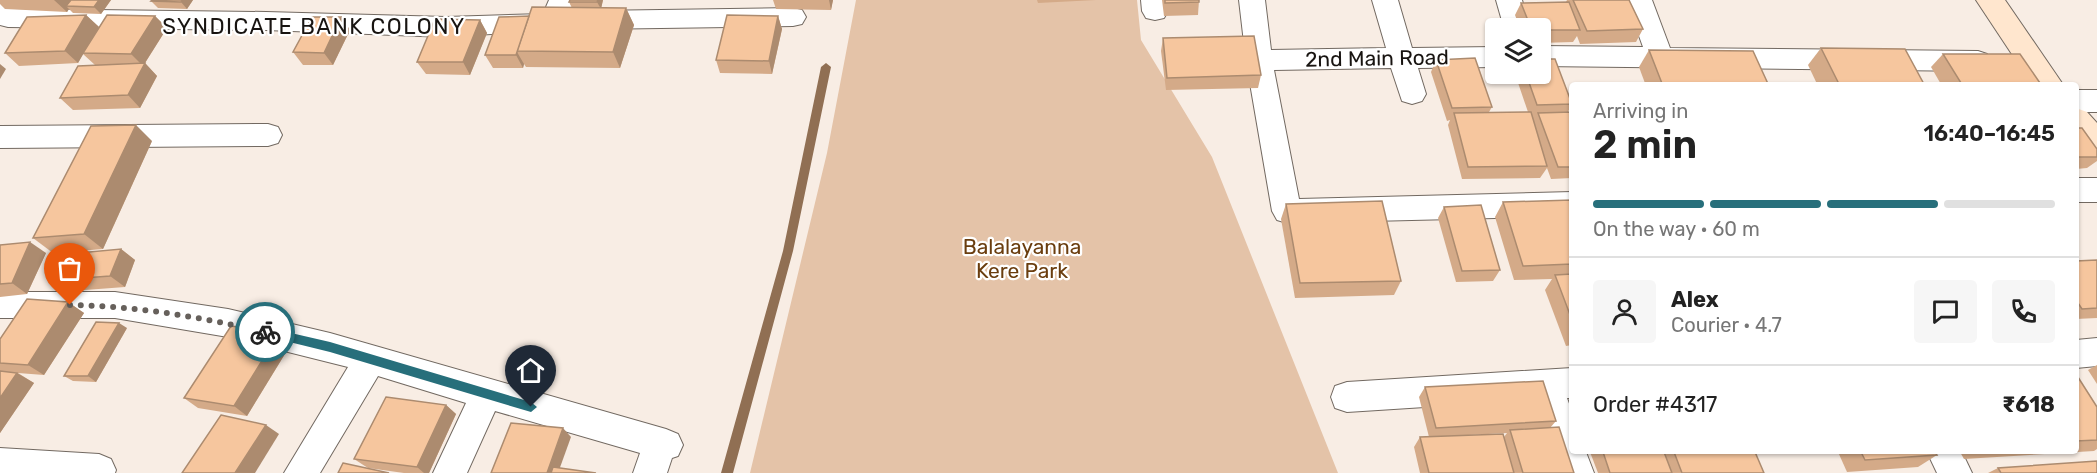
<!DOCTYPE html>
<html lang="en">
<head>
<meta charset="utf-8">
<style>
	body { margin:0; font-family:Rubik,sans-serif; background:#f6f6f6; color:#222; height:100vh; display:flex; flex-direction:column; font-size:22px; white-space:nowrap }
	* { box-sizing:border-box; margin:0 }
	p { font-size:20px; color:#767676 }
	.icon { flex:none; width:33px; height:33px; fill:none; stroke:currentColor; stroke-width:2; stroke-linecap:round; stroke-linejoin:round }
	.map { position:relative; flex:1; overflow:hidden }
	.side { position:absolute; left:1569px; top:82px; width:510px; height:372px; display:flex; flex-direction:column; background:#fff; border-radius:6px; box-shadow:0 2px 4px #0004 }
	.side>* { flex:none }
	.tools { position:absolute; left:1485px; top:18px; display:grid; gap:12px }
	.tools a { display:grid; place-items:center; width:66px; height:66px; border-radius:6px; background:#fff; box-shadow:0 2px 4px #0004; font-size:30px }
	.pin { position:absolute; display:grid; place-items:center; width:51px; height:51px; color:#fff; margin:-62px -26px; border-radius:50% 50% 50% 0; rotate:-45deg; box-shadow:0 0 6px #0007 }
	.pin .icon { rotate:45deg }
	.courier { position:absolute; display:grid; place-items:center; width:60px; height:60px; margin:-30px; border:4px solid #276f7b; border-radius:50%; background:#fff; color:#222; box-shadow:0 2px 8px #0007 }
	.overview em { font-style:normal; font-weight:600 }
	.overview div { display:flex; flex-direction:column-reverse }
	.overview { display:flex; align-items:center; justify-content:space-between; height:102px; padding:0 24px }
	h1 { font-size:39px; font-weight:600; line-height:45px }
	.bar { display:grid; grid-template-columns:repeat(4,1fr); gap:9px 6px; align-content:center; height:72px; padding:0 24px }
	.bar i { height:8px; border-radius:4px; background:#e0e0e0 }
	.bar .active { background:#276f7b }
	.bar p { grid-column:span 4 }
	.line { display:flex; align-items:center; gap:15px; padding:0 24px; border-top:2px solid #e0e0e0 }
	.line div { flex:1 }
	.round { display:grid; place-items:center; flex:none; width:63px; height:63px; border-radius:6px; background:#f6f6f6 }
	.map>svg:first-child { display:block }
</style>
</head>
<body>
<div class="map">
<svg width="2097" height="473" viewBox="0 0 2097 473">
	<rect width="100%" height="100%" fill="#f8ede4"/>
	<polygon fill="#e4c3a8" points="856,0 1137,0 1141,40 1212,157 1338,473 750,473 827,153"/>
	<g fill="none" stroke-linecap="round" stroke-linejoin="round">
		<polygon fill="#906f53" fill-rule="evenodd" points="826,63 831,67 793,251 733,473 721,473 783,251 821,67"/>
		<g stroke="#726961" stroke-width="2">
			<g id="street">
				<path d="M 0,0 L 9,0 L 15,9 L 266,12 L 446,17 L 543,14 L 549,0 L 575,0 L 562,28 C 554,30 547,29 538,31 L 446,37 L 266,30 L 8,27 L 0,25 Z"/>
				<polygon points="1141,0 1167,0 1168,11 1164,18 1155,20 1146,18 1142,11"/>
				<polygon points="1239,0 1265,0 1271,50 1386,48 1372,0 1398,0 1412,48 1496,47 1496,67 1418,68 1426,94 1422,101 1412,104 1402,101 1391,68 1274,70 1299,199 1572,192 1572,216 1287,223 1277,220 1272,211 1246,60"/>
				<polygon points="1496,0 1522,0 1530,28 1504,28"/>
				<polygon points="1626,0 1652,0 1670,48 1978,51 1987,54 1991,61 1987,68 1978,71 1540,66 1540,46 1643,47"/>
				<polygon points="793,8 802,10 806,17 802,24 793,26 592,29 583,27 579,20 583,13 592,11"/>
				<rect x="2076" y="90" width="21" height="22"/>
				<polygon points="268,124 278,127 282,135 278,143 268,146 0,148 0,126"/>
				<rect x="2076" y="178" width="21" height="24"/>
				<polygon points="0,292 115,292 228,309 330,333 666,429 678,434 683,445 678,456 672,458 667,473 633,473 640,453 495,411 467,473 433,473 466,403 378,376 320,473 284,473 348,367 228,337 115,318 0,318"/>
				<polygon points="2097,338 2097,366 2076,368 2076,340"/>
				<polygon points="1572,368 1572,398 1567,398 1572,412 1572,452 1586,452 1594,473 1560,473 1535,400 1347,412 1335,408 1331,397 1335,386 1347,382"/>
				<polygon points="0,448 99,454 111,459 116,470 115,473 0,473"/>
				<polygon points="1927,452 1962,452 1972,473 1937,473"/>
			</g>
		</g>
		<g stroke="#726961" stroke-width="2">
			<g id="secondary">
				<polygon points="1976,0 2005,0 2064,86 2033,86"/>
				<path d="M 2076,108 L 2087,112 L 2097,123 L 2097,157 C 2071,149 2076,131 2076,108 Z"/>
			</g>
		</g>
		<use href="#street" fill="#fff" fill-rule="evenodd"/>
		<use href="#secondary" fill="#ffe6ce" fill-rule="evenodd"/>
	</g>
	<g fill="#d4aa88" fill-rule="evenodd">
		<polygon points="0,0 111,0 101,14 73,13 69,9 67,12 5,9 0,4"/>
		<polygon points="152,0 193,0 187,9 158,8 151,1"/>
		<polygon points="603,0 601,8 626,8 634,25 620,68 526,67 524,64 523,68 493,68 485,55 529,16 572,8 569,2"/>
		<polygon points="773,0 833,0 831,10 776,9"/>
		<polygon points="1037,0 1096,0 1038,3"/>
		<polygon points="1162,0 1199,0 1198,15 1164,16"/>
		<polygon points="1567,0 1629,0 1643,29 1636,42 1580,44 1577,36 1573,42 1540,43 1540,28 1520,28 1515,15 1521,3 1566,2"/>
		<polygon points="86,15 99,27 93,38 155,16 167,28 145,63 157,76 140,108 73,110 60,98 95,65 83,54 78,63 19,66 5,53"/>
		<polygon points="778,16 782,29 772,74 720,73 716,60"/>
		<polygon points="341,17 350,30 333,65 303,65 293,52"/>
		<polygon points="480,20 487,33 470,75 426,74 417,62"/>
		<polygon points="1163,38 1261,75 1258,88 1166,90 1161,51"/>
		<polygon points="1821,48 1925,86 1818,86 1808,65"/>
		<polygon points="1649,50 1769,86 1646,86 1639,67"/>
		<polygon points="1943,54 2040,83 2037,86 1942,86 1931,67"/>
		<polygon points="1436,60 1492,107 1489,112 1528,112 1515,74 1540,74 1572,103 1568,112 1572,112 1572,178 1551,179 1547,168 1540,178 1462,179 1448,125 1450,120 1447,121 1431,72"/>
		<polygon points="2076,128 2097,149 2097,161 2087,168 2076,169"/>
		<polygon points="152,141 103,249 53,253 33,238"/>
		<polygon points="1572,200 1572,345 1566,346 1545,290 1552,279 1514,280 1495,217 1503,202"/>
		<polygon points="1286,204 1401,281 1394,295 1295,298 1281,219"/>
		<polygon points="1444,207 1500,270 1493,281 1456,282 1438,218"/>
		<polygon points="0,245 46,253 27,294 0,297"/>
		<polygon points="121,249 135,260 125,287 72,291 57,280"/>
		<polygon points="2097,260 2097,318 2076,319 2076,261"/>
		<polygon points="68,302 84,313 44,375 18,373 34,383 0,433 0,339"/>
		<polygon points="127,328 96,382 73,381 64,376"/>
		<polygon points="291,344 247,416 198,408 184,398"/>
		<polygon points="2097,365 2097,384 2088,370"/>
		<polygon points="2076,374 2097,407 2097,449 2094,451 1964,459 1960,452 2076,452"/>
		<path d="M 1425,387 L 1556,421 L 1550,428 L 1574,473 L 1420,473 L 1414,447 L 1420,437 L 1429,437 L 1419,397 ZM 1507,433 L 1504,437 L 1450,436 Z"/>
		<polygon points="446,405 456,414 429,473 404,473 368,468 354,459"/>
		<polygon points="1590,452 1755,452 1764,473 1598,473"/>
		<polygon points="1838,452 1935,452 1937,455 1918,467 1847,472"/>
		<polygon points="1998,468 2097,473 1988,473"/>
	</g>
	<g fill="#ac8b6f">
		<polygon points="54,0 76,0 66,6 69,9 67,12"/>
		<polygon points="99,0 111,0 101,14 94,7"/>
		<polygon points="182,0 193,0 187,9 181,2"/>
		<polygon points="598,0 603,0 601,9 597,2"/>
		<polygon points="829,0 833,0 831,10"/>
		<polygon points="626,8 634,25 620,68 613,52"/>
		<polygon points="86,15 99,27 78,63 65,51"/>
		<polygon points="155,16 167,28 143,66 131,54"/>
		<polygon points="778,16 782,29 772,74 769,61"/>
		<polygon points="341,17 350,30 333,65 324,53"/>
		<polygon points="480,20 487,33 470,75 463,62"/>
		<polygon points="517,52 524,64 523,68 516,55"/>
		<polygon points="145,63 157,76 140,108 128,95"/>
		<polygon points="0,64 6,69 0,79"/>
		<polygon points="136,125 152,141 103,249 84,234"/>
		<polygon points="30,242 46,253 27,294 12,283"/>
		<polygon points="121,249 135,260 125,287 110,276"/>
		<polygon points="68,302 84,313 44,375 28,365"/>
		<polygon points="119,323 127,328 96,382 88,376"/>
		<polygon points="279,333 291,344 247,416 234,406"/>
		<polygon points="17,373 34,383 0,433 0,398"/>
		<polygon points="446,405 456,414 429,473 424,473 417,467"/>
		<polygon points="266,425 279,434 255,473 235,473"/>
		<polygon points="563,428 571,437 558,473 547,473"/>
	</g>
	<g fill="#f6c69e" stroke="#ac8b6f" stroke-width="1.5">
		<polygon points="71,0 99,0 94,7 66,6"/>
		<polygon points="152,0 182,0 181,2 151,1"/>
		<polygon points="570,0 598,0 597,2 569,2"/>
		<polygon points="1165,0 1199,0 1199,2 1165,3"/>
		<polygon points="1573,0 1629,0 1643,29 1587,31"/>
		<polygon points="1569,2 1580,30 1540,30 1540,28 1531,28 1521,3"/>
		<polygon points="532,7 626,8 613,52 517,51"/>
		<polygon points="86,15 65,51 5,53 27,17"/>
		<polygon points="107,15 155,16 131,54 83,53"/>
		<polygon points="727,15 778,16 769,61 716,60"/>
		<polygon points="529,16 516,55 485,55 499,17"/>
		<polygon points="312,17 341,17 324,53 293,52"/>
		<polygon points="435,19 480,20 463,62 417,62"/>
		<polygon points="1254,36 1261,75 1167,78 1163,38"/>
		<polygon points="1821,48 1905,49 1925,86 1840,86"/>
		<polygon points="1649,50 1753,51 1769,86 1663,86"/>
		<polygon points="1943,54 2020,54 2040,83 1961,83"/>
		<polygon points="1475,58 1492,107 1452,108 1436,60"/>
		<polygon points="1540,59 1555,59 1572,104 1537,105 1526,74 1540,74"/>
		<polygon points="145,63 128,95 60,98 78,66"/>
		<polygon points="1531,112 1547,166 1468,167 1454,113"/>
		<polygon points="1572,112 1572,167 1558,167 1538,113"/>
		<polygon points="136,125 84,234 33,238 91,126"/>
		<polygon points="2076,128 2082,128 2097,149 2097,157 2076,157"/>
		<polygon points="1572,200 1572,264 1523,266 1503,202"/>
		<polygon points="1382,201 1401,281 1300,283 1286,204"/>
		<polygon points="1481,205 1500,270 1462,271 1444,207"/>
		<polygon points="30,242 12,283 0,284 0,245"/>
		<polygon points="121,249 110,276 57,280 68,254"/>
		<polygon points="2097,260 2097,308 2082,309 2076,300 2076,261"/>
		<polygon points="1572,274 1572,320 1555,275"/>
		<polygon points="27,299 68,302 28,365 0,363 0,339"/>
		<polygon points="96,322 119,323 88,376 64,376"/>
		<polygon points="231,326 279,333 234,406 184,398"/>
		<polygon points="0,371 17,373 0,398"/>
		<polygon points="2076,374 2097,407 2097,440 2076,441"/>
		<polygon points="1543,381 1556,421 1436,428 1425,387"/>
		<polygon points="386,397 446,405 417,467 354,459"/>
		<polygon points="221,415 266,425 235,473 182,473"/>
		<polygon points="511,423 563,428 547,473 491,473"/>
		<polygon points="1559,427 1574,473 1523,473 1510,430"/>
		<polygon points="1503,434 1514,473 1429,473 1420,437"/>
		<polygon points="1603,452 1664,452 1672,473 1610,473"/>
		<polygon points="1674,452 1755,452 1764,473 1682,473"/>
		<polygon points="1861,452 1935,452 1937,455 1865,460"/>
		<polygon points="2097,461 2097,473 2001,473 1998,468"/>
		<polygon points="343,463 389,473 338,473"/>
		<polygon points="553,467 596,473 551,473"/>
	</g>
	<polygon fill="#276f7b" points="265,327 330,342 531,402 537,407 531,412 330,352 265,336 260,332"/>
	<g fill="none" stroke-linecap="round" stroke-linejoin="round">
		<path stroke="#66605b" stroke-width="6" stroke-dasharray="0 10.8" d="M 70,305 C 135,306 201,317 265,332"/>
	</g>
	<g text-anchor="middle" dominant-baseline="central" stroke-width="4.5" stroke-linejoin="round" paint-order="stroke">
		<g font-size="21" fill="#181411" stroke="#fff">
			<text transform="translate(1377 58) rotate(-1)">2nd Main Road</text>
		</g>
		<g font-size="21" fill="#6a3d0e" stroke="#fff">
			<text x="1022" y="246">Balalayanna<tspan x="1022" dy="24">Kere Park</tspan></text>
		</g>
		<g font-size="22" letter-spacing="1.5" fill="#181411" stroke="#fff">
			<text x="314" y="26">SYNDICATE BANK COLONY</text>
		</g>
	</g>
</svg>
<div class="tools">
<a><svg class="icon" aria-label="layers" viewBox="0 0 24 24"><path d="M12 4l9 5-9 5-9-5zM3 14l9 5 9-5"/></svg></a>
</div>
<div class="pin" style="left:70px;top:305px;background:#ea580c"><svg class="icon" aria-label="bag" viewBox="0 0 24 24"><path d="M5 8h14l-1 12H6zM9 8a3 3 0 0 1 6 0"/></svg></div>
<div class="pin" style="left:531px;top:407px;background:#1f2937"><svg class="icon" aria-label="home" viewBox="0 0 24 24"><path d="M3 11l9-7 9 7M6 9v11h12V9"/></svg></div>
<div class="courier" style="left:265px;top:332px"><svg class="icon" aria-label="bike" viewBox="0 0 24 24"><circle cx="6" cy="16" r="4"/><circle cx="18" cy="16" r="4"/><path d="M6 16l4-8h5l3 8M10 8l3 8H6M13 5h3"/></svg></div>
<section class="side">
<div class="overview"><div><h1>2 min</h1><p>Arriving in</p></div><em>16:40–16:45</em></div>
<div class="bar"><i class="active"></i><i class="active"></i><i class="active"></i><i></i><p>On the way · 60 m</p></div>
<div class="line" style="height:108px"><a class="round"><svg class="icon" aria-label="person" viewBox="0 0 24 24"><circle cx="12" cy="8" r="4"/><path d="M4 21q1-7 8-7t8 7"/></svg></a><div><b>Alex</b><p>Courier · 4.7</p></div><a class="round"><svg class="icon" aria-label="chat" viewBox="0 0 24 24"><path d="M4 5h16v11H9l-5 4z"/></svg></a><a class="round"><svg class="icon" aria-label="phone" viewBox="0 0 24 24"><path d="M5 4h4l2 5-3 2q2 4 5 5l2-3 5 2v4C11 20 4 13 5 4z"/></svg></a></div>
<div class="line" style="height:78px"><div>Order #4317</div><b>₹618</b></div>
</section>
</div>
</body>
</html>
